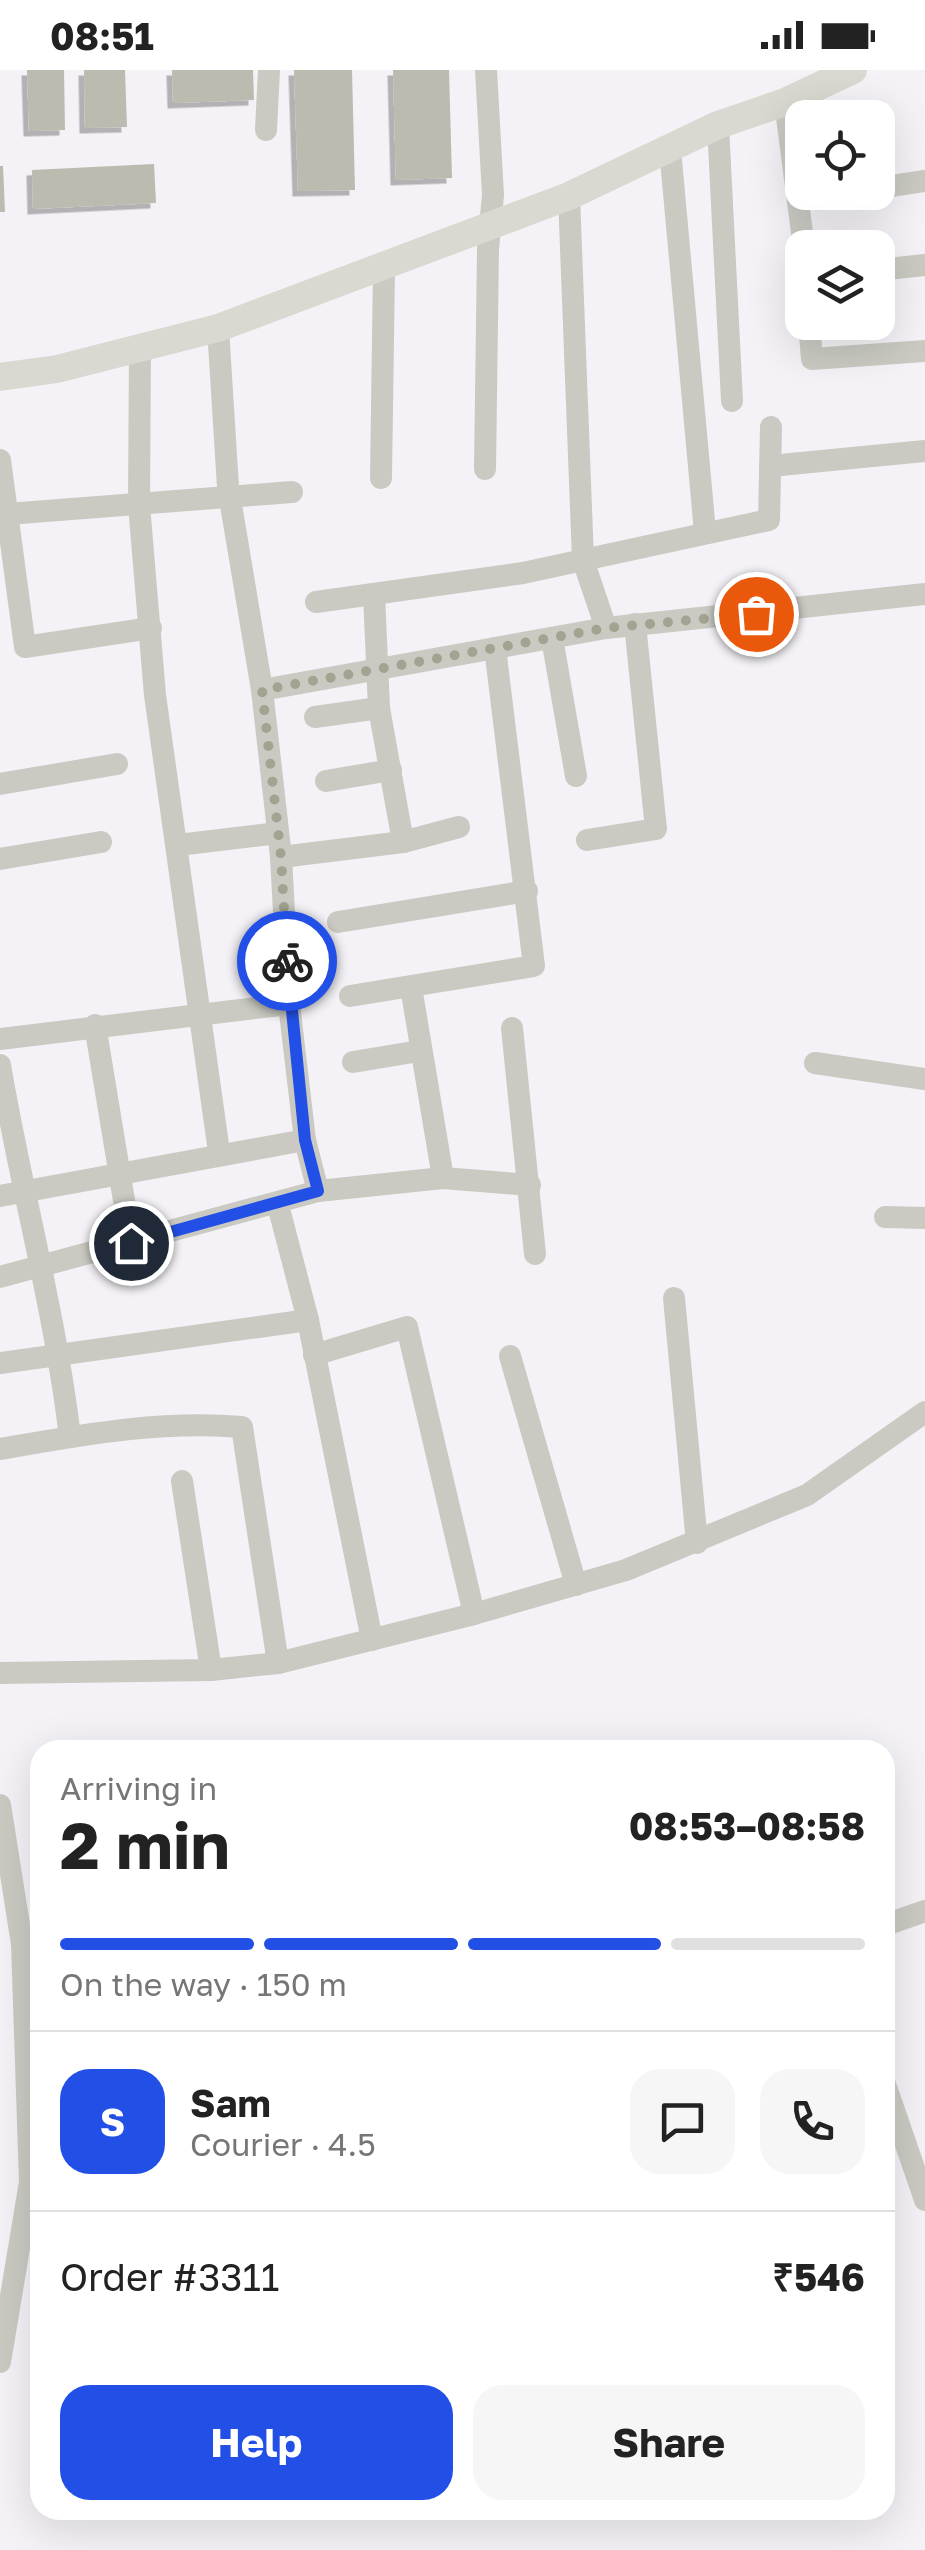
<!DOCTYPE html>
<html lang="en">
<head>
<meta charset="utf-8">
<style>
	body { margin:0; font-family:"Golos Text",sans-serif; background:#f6f6f6; color:#222; height:100vh; display:flex; flex-direction:column; font-size:38px; white-space:nowrap }
	* { box-sizing:border-box; margin:0 }
	p { font-size:32px; color:#767676 }
	.icon { flex:none; width:55px; height:55px; fill:none; stroke:currentColor; stroke-width:2; stroke-linecap:round; stroke-linejoin:round }
	.map { position:relative; flex:1; overflow:hidden }
	.details { position:absolute; left:30px; top:1670px; width:865px; height:780px; display:flex; flex-direction:column; background:#fff; border-radius:30px; box-shadow:0 10px 40px #0002 }
	.details>* { flex:none }
	.controls { position:absolute; left:785px; top:30px; display:grid; gap:20px }
	.controls a { display:grid; place-items:center; width:110px; height:110px; border-radius:20px; background:#fff; box-shadow:0 10px 40px #0002; font-size:50px }
	.pin { position:absolute; display:grid; place-items:center; width:85px; height:85px; color:#fff; margin:-42px; border:5px solid #fff; border-radius:50%; box-shadow:0 2px 10px #0007 }
	.courier { position:absolute; display:grid; place-items:center; width:100px; height:100px; margin:-50px; border:8px solid #2250e7; border-radius:50%; background:#fff; color:#222; box-shadow:0 2px 12px #0007 }
	.summary em { font-style:normal; font-weight:700 }
	.summary div { display:flex; flex-direction:column-reverse }
	.summary { display:flex; align-items:center; justify-content:space-between; height:170px; padding:0 30px }
	h1 { font-size:65px; font-weight:700; line-height:75px }
	.bar { display:grid; grid-template-columns:repeat(4,1fr); gap:15px 10px; align-content:center; height:120px; padding:0 30px }
	.bar i { height:12px; border-radius:8px; background:#e0e0e0 }
	.bar .current { background:#2250e7 }
	.bar p { grid-column:span 4 }
	.line { display:flex; align-items:center; gap:25px; padding:0 30px; border-top:2px solid #e0e0e0 }
	.line div { flex:1 }
	.round { display:grid; place-items:center; flex:none; width:105px; height:105px; border-radius:30px; background:#f6f6f6 }
	.cta { display:flex; gap:20px; margin-top:auto; padding:20px 30px }
	.cta a { flex:1; height:115px; border-radius:30px; background:#2250e7; color:#fff; font-size:40px; font-weight:700; line-height:115px; text-align:center }
	.cta a+a { background:#f6f6f6; color:#222 }
	.status { display:flex; justify-content:space-between; align-items:center; height:70px; padding:0 50px; background:#fff; direction:ltr }
	.status svg { height:28px; fill:currentColor }
	.map>svg:first-child { display:block }
</style>
</head>
<body>
<div class="status"><b>08:51</b><svg viewBox="0 0 49 12"><path d="M0 12V9h3v3zM5 12V6h3v6zM10 12V3h3v9zM15 12V0h3v12zM26 1h20v11H26zM47 4h2v5h-2z"/></svg></div>
<div class="map">
<svg width="925" height="2480" viewBox="0 0 925 2480">
	<defs>
		<filter id="shadow"><feDropShadow dx="-5.5" dy="5.5" stdDeviation="0" flood-color="#0004"/></filter>
	</defs>
	<rect width="100%" height="100%" fill="#f4f2f6"/>
	<g fill="#bcbbaf" filter="url(#shadow)">
		<polygon points="27,0 64,0 65,60 29,61"/>
		<polygon points="84,0 125,0 127,57 85,58"/>
		<polygon points="172,0 253,0 254,30 173,33"/>
		<polygon points="294,0 352,0 355,120 298,121"/>
		<polygon points="393,0 449,0 452,108 396,110"/>
		<polygon points="154,94 156,133 33,139 32,100"/>
		<polygon points="0,96 3,96 5,142 0,142"/>
	</g>
	<g fill="none" stroke-linecap="round" stroke-linejoin="round">
		<g stroke="#cacac3" stroke-width="22">
			<polyline points="785,32 804,178"/>
			<polyline points="718,55 732,331"/>
			<polyline points="266,60 269,0"/>
			<polyline points="670,79 705,462"/>
			<polyline points="878,118 925,111"/>
			<polyline points="569,126 583,490 606,558"/>
			<polyline points="800,129 848,122"/>
			<polyline points="878,200 925,195"/>
			<polyline points="809,252 812,289 925,281"/>
			<polyline points="218,258 228,417 262,620 281,787 289,934 305,1070 318,1121"/>
			<polyline points="140,276 139,435 155,625 219,1082"/>
			<polyline points="0,390 25,577 151,558"/>
			<polyline points="770,396 925,381"/>
			<polyline points="485,399 488,179 493,125 486,0"/>
			<polyline points="381,408 384,198"/>
			<polyline points="7,444 292,422"/>
			<polyline points="374,524 379,638 403,772"/>
			<polyline points="316,532 523,503 769,450 771,357"/>
			<polyline points="552,568 576,706"/>
			<polyline points="262,620 606,558 925,524"/>
			<polyline points="315,647 379,638"/>
			<polyline points="326,711 391,700"/>
			<polyline points="0,714 117,694"/>
			<polyline points="587,770 656,759 635,554"/>
			<polyline points="178,775 278,763"/>
			<polyline points="281,787 403,772 459,757"/>
			<polyline points="0,789 101,772"/>
			<polyline points="338,852 527,821"/>
			<polyline points="411,917 443,1108"/>
			<polyline points="350,926 534,896 495,578"/>
			<polyline points="95,955 131,1173"/>
			<polyline points="512,958 535,1184"/>
			<polyline points="0,969 289,934"/>
			<polyline points="353,992 419,981"/>
			<polyline points="815,993 925,1009"/>
			<path d="M 0,995 C 21,1119 55,1241 70,1367"/>
			<polyline points="0,1126 305,1070"/>
			<polyline points="278,1135 308,1250 372,1570"/>
			<polyline points="885,1147 925,1148"/>
			<polyline points="0,1207 318,1121 443,1108 530,1115"/>
			<polyline points="674,1228 697,1473"/>
			<polyline points="314,1285 407,1257 474,1544"/>
			<polyline points="510,1286 576,1515"/>
			<polyline points="0,1293 308,1250"/>
			<path d="M 0,1379 C 81,1365 160,1350 242,1357 L 278,1593"/>
			<polyline points="182,1411 211,1600"/>
			<polyline points="0,1603 211,1600 278,1593 474,1544 626,1500 807,1425 925,1342"/>
			<polyline points="0,1735 22,1874 30,2112 0,2292"/>
			<polyline points="885,1855 925,1841"/>
			<polyline points="885,2014 925,2130"/>
		</g>
		<polyline stroke="#d9d9d1" stroke-width="28" points="0,307 57,299 218,258 569,126 718,55 785,32 853,0"/>
	</g>
	<g fill="none" stroke-linecap="round" stroke-linejoin="round">
		<polyline stroke="#a3a392" stroke-width="10" stroke-dasharray="0 18" points="287,891 281,787 262,620 606,558 756,544"/>
		<polyline stroke="#2250e7" stroke-width="12" points="131,1173 318,1121 305,1070 287,891"/>
	</g>
</svg>
<div class="controls">
<a><svg class="icon" aria-label="locate" viewBox="0 0 24 24"><circle cx="12" cy="12" r="6"/><path d="M12 2v4M12 18v4M2 12h4M18 12h4"/></svg></a>
<a><svg class="icon" aria-label="layers" viewBox="0 0 24 24"><path d="M12 4l9 5-9 5-9-5zM3 14l9 5 9-5"/></svg></a>
</div>
<div class="pin" style="left:756px;top:544px;background:#ea580c"><svg class="icon" aria-label="bag" viewBox="0 0 24 24"><path d="M5 8h14l-1 12H6zM9 8a3 3 0 0 1 6 0"/></svg></div>
<div class="pin" style="left:131px;top:1173px;background:#1f2937"><svg class="icon" aria-label="home" viewBox="0 0 24 24"><path d="M3 11l9-7 9 7M6 9v11h12V9"/></svg></div>
<div class="courier" style="left:287px;top:891px"><svg class="icon" aria-label="bike" viewBox="0 0 24 24"><circle cx="6" cy="16" r="4"/><circle cx="18" cy="16" r="4"/><path d="M6 16l4-8h5l3 8M10 8l3 8H6M13 5h3"/></svg></div>
<section class="details">
<div class="summary"><div><h1>2 min</h1><p>Arriving in</p></div><em>08:53–08:58</em></div>
<div class="bar"><i class="current"></i><i class="current"></i><i class="current"></i><i></i><p>On the way · 150 m</p></div>
<div class="line" style="height:180px"><b class="round" style="background:#2250e7;color:#fff">S</b><div><b>Sam</b><p>Courier · 4.5</p></div><a class="round"><svg class="icon" aria-label="chat" viewBox="0 0 24 24"><path d="M4 5h16v11H9l-5 4z"/></svg></a><a class="round"><svg class="icon" aria-label="phone" viewBox="0 0 24 24"><path d="M5 4h4l2 5-3 2q2 4 5 5l2-3 5 2v4C11 20 4 13 5 4z"/></svg></a></div>
<div class="line" style="height:130px"><div>Order #3311</div><b>₹546</b></div>
<div class="cta"><a>Help</a><a>Share</a></div>
</section>
</div>
</body>
</html>
